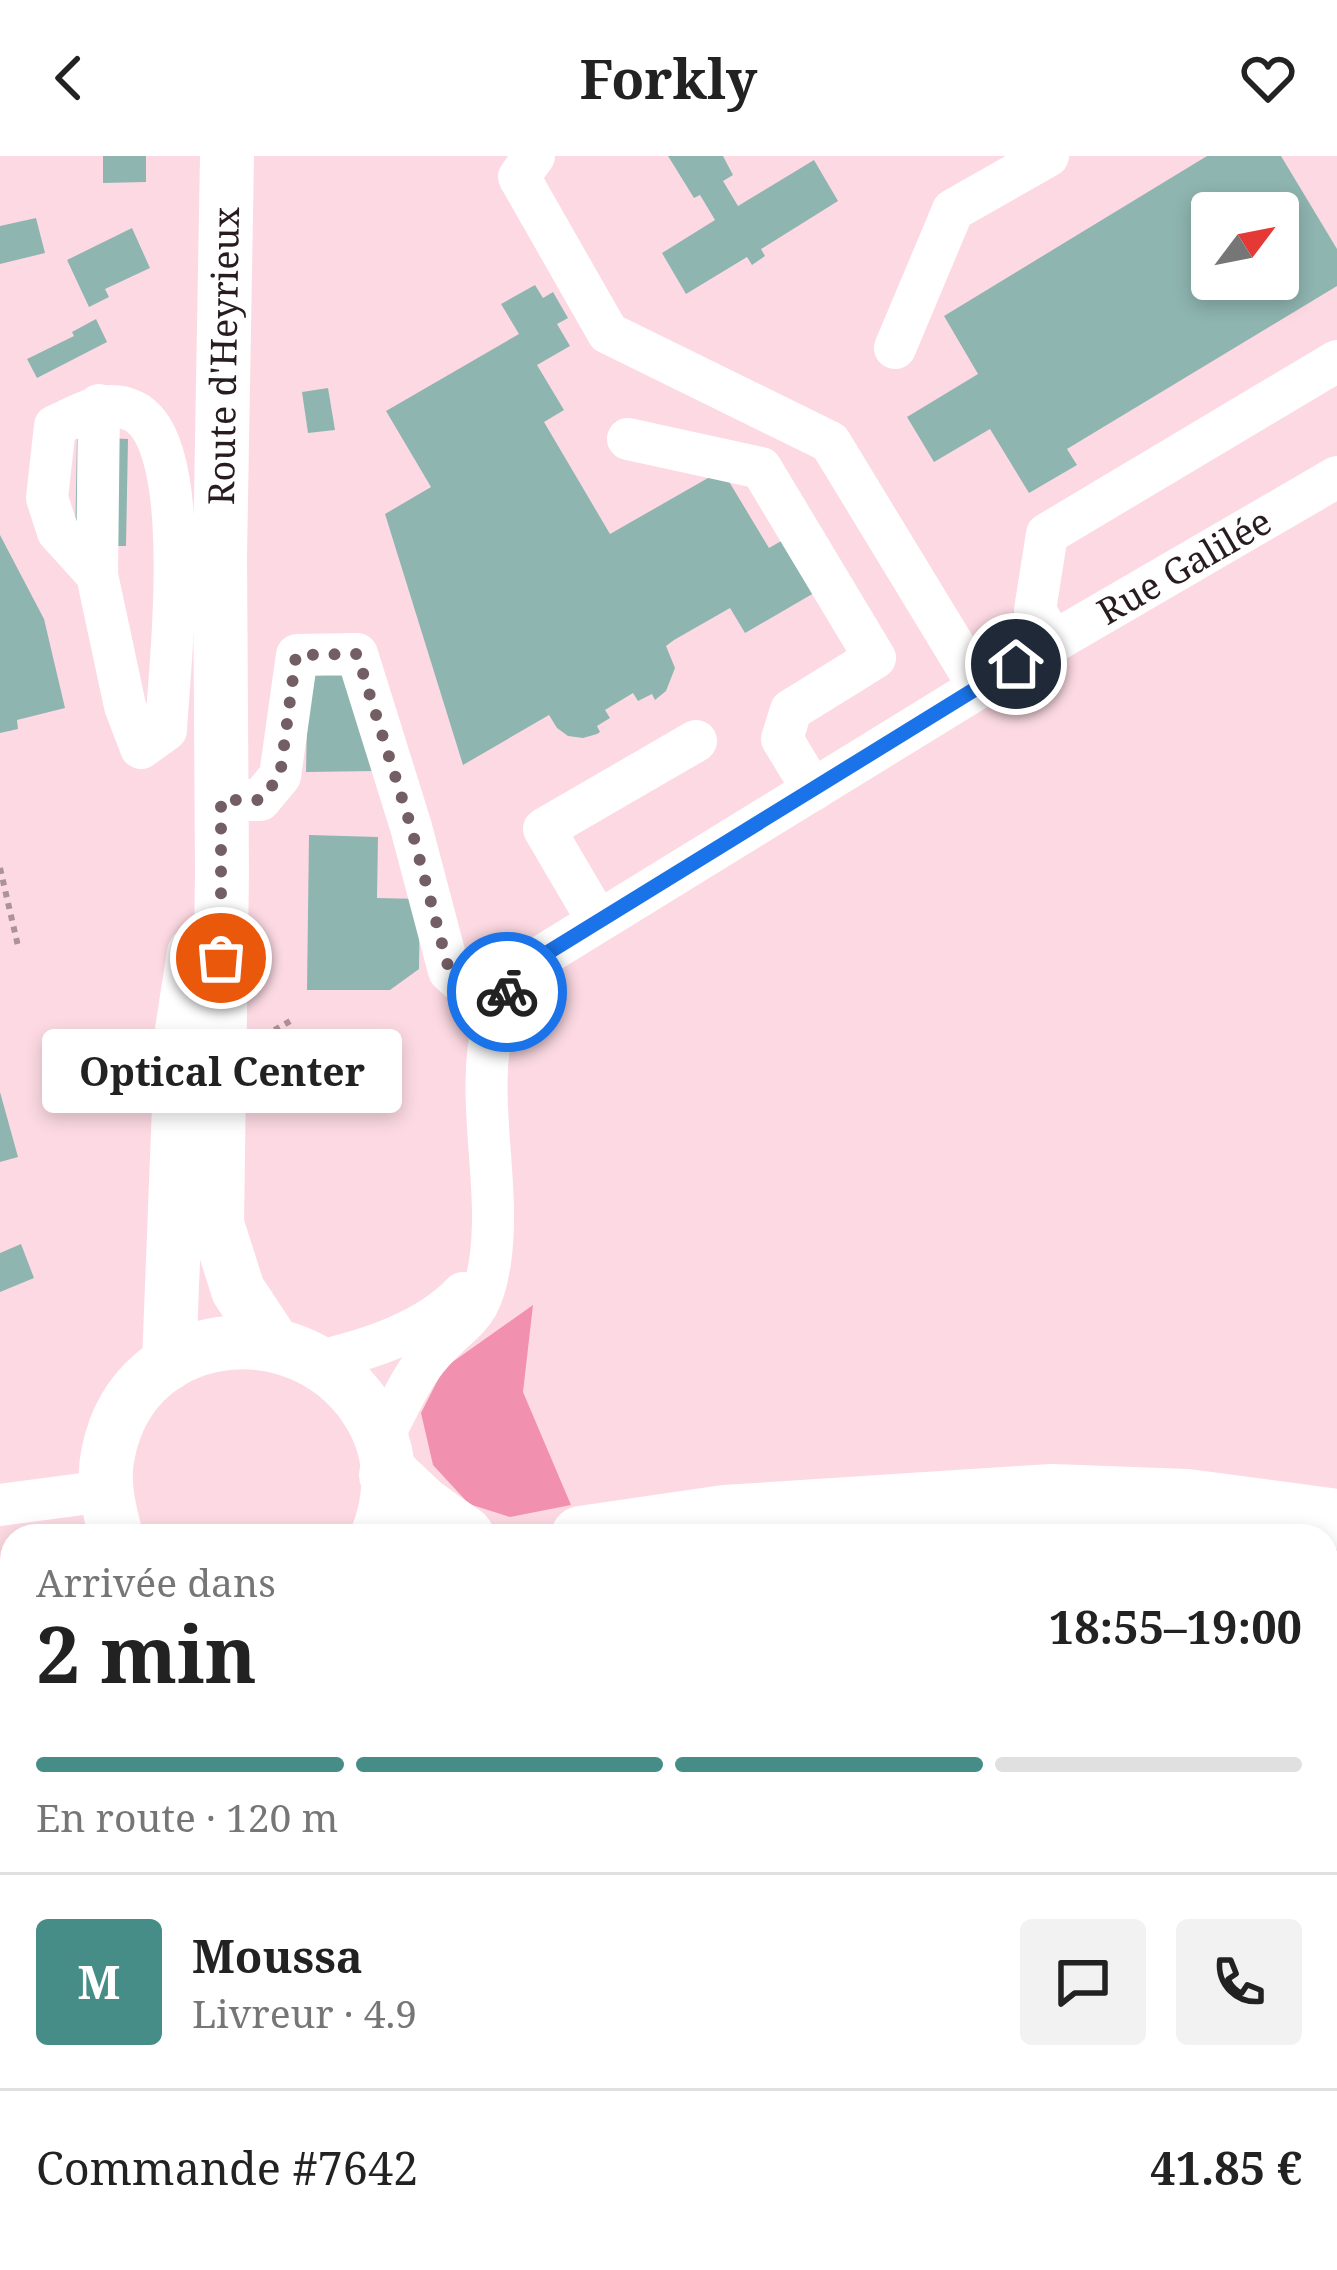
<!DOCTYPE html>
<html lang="fr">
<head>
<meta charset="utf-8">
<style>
	body { margin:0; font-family:"Noto Serif",serif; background:#f2f2f2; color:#222; height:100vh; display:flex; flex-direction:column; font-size:45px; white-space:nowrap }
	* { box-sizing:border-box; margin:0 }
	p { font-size:39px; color:#767676 }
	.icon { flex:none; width:66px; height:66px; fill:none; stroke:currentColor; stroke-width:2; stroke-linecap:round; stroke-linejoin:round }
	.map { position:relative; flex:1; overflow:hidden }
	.details { position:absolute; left:0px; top:1368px; width:1338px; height:747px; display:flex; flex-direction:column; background:#fff; border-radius:36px 36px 0 0; box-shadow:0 6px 18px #0003 }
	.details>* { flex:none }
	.needle { width:78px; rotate:58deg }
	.fabs { position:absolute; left:1191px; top:36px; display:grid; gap:24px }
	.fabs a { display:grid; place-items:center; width:108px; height:108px; border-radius:12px; background:#fff; box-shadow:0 6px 18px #0003; font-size:60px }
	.pin { position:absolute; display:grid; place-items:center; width:102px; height:102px; color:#fff; margin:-51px; border:6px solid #fff; border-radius:50%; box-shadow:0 3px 12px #0007 }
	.courier { position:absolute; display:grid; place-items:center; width:120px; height:120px; margin:-60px; border:9px solid #1a73e8; border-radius:50%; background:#fff; color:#222; box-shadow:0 3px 15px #0007 }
	.bubble { position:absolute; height:84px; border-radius:12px; background:#fff; box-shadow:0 6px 18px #0003; font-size:39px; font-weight:700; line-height:84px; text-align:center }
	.headline em { font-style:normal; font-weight:700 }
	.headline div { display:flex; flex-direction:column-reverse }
	.headline { display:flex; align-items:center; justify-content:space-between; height:204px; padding:0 36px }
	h1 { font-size:78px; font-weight:700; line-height:90px }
	.bar { display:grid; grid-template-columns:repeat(4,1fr); gap:18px 12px; align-content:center; height:144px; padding:0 36px }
	.bar i { height:15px; border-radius:9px; background:#e0e0e0 }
	.bar .selected { background:#478d87 }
	.bar p { grid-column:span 4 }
	.line { display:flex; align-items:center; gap:30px; padding:0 36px; border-top:3px solid #e0e0e0 }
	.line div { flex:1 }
	.round { display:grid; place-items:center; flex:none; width:126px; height:126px; border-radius:12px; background:#f2f2f2 }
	header { display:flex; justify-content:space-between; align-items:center; height:156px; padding:0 36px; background:#fff; font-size:54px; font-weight:700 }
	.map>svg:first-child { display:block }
</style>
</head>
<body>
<header><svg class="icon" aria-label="back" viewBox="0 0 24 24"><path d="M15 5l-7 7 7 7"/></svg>Forkly<svg class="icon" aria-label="heart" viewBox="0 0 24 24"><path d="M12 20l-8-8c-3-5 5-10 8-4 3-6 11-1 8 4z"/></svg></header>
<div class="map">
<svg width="1337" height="2114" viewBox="0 0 1337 2114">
	<rect width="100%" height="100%" fill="#fddae3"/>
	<polygon fill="#f191af" points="533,1149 523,1236 571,1349 510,1361 469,1348 433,1309 421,1257 444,1212"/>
	<g fill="#8fb5b0" fill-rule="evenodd">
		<polygon points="103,0 146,0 146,26 103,27"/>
		<polygon points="668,0 723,0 733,19 723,25 738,50 814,4 838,45 761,93 765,100 752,109 747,101 686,138 662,97 715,64 700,39 694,42"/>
		<path d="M 1207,0 L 1281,0 L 1337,93 L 1337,130 L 1067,293 L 1077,309 L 1029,337 L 990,273 L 934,306 L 907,261 L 978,218 L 944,160 ZM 1212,57 L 1278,57 L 1278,123 L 1212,123 Z"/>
		<polygon points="36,62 45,97 0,108 0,70"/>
		<polygon points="132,72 150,112 105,133 109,141 89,151 67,104"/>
		<polygon points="535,129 543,142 553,136 568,162 557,168 570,190 537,209 564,254 544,266 610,378 722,314 769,392 783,384 814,437 745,477 730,452 674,484 666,490 675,512 666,535 655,544 652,538 638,545 633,537 605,554 610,562 597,570 600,576 597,578 583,582 568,580 557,572 549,559 463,609 385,358 431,331 386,255 519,178 501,148"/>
		<polygon points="96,163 107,186 37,222 27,203 74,180 72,176"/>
		<polygon points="328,232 335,274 308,277 302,236"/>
		<polygon points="77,281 128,283 126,390 75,390"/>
		<polygon points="0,379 44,463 65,552 17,564 18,573 0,577"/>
		<polygon points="308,511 346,512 377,615 306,616"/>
		<polygon points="309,679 378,681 377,742 420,743 419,813 390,834 307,834"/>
		<polygon points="0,936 18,1001 0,1006"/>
		<polygon points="21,1088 34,1122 0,1136 0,1097"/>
	</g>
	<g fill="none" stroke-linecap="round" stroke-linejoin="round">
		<g stroke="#ac9299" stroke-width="6" stroke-dasharray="6 6" stroke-linecap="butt">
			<polyline points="0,712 18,790"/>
			<polyline points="264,880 292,864"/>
			<polyline points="1326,2040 1337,2040"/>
			<polyline points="906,2114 962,2103"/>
		</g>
		<g stroke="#fff" stroke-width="42">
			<polyline points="534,0 519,21 608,177 830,286 979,531"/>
			<polyline points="895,192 953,54 1048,0"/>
			<polyline points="628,283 761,312 875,502 791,554 782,583 813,634"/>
			<path d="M 97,419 L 58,376 L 47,342 L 55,270 C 80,259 105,241 133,255 C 197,285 169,512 166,574 L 141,592 L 125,550 L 97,419 L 99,249"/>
			<polyline points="1053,486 1035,454 1047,378 1337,205"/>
			<polyline points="221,644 260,644 280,620 297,499 357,498 411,671 449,815 495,856"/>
			<polyline points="598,765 544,673 696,585"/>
			<path d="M 320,1205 C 370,1193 427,1175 463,1137"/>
			<path d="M 382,1283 C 397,1254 411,1220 433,1196 C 467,1159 481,1163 490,1106 C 502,1025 473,940 495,859 C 501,835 521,818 539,802 L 1053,486 L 1337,321"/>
			<polyline points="0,1349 105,1335"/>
		</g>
		<g stroke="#fff" stroke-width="54">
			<polyline points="227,0 220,400 222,717 217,1068 238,1134 273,1187"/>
			<polyline points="169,1207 182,874 194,797"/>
			<path d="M 116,1380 C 109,1353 102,1326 108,1298 C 135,1159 319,1149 377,1272 C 393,1306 391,1346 377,1380"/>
			<polyline points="187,2114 187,2103"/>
		</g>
		<g stroke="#fff" stroke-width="60">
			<polyline points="389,1319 423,1351 464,1380"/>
			<polyline points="581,1380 725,1359 1052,1338 1187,1343 1337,1363"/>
			<polyline points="1326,1547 1337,1560"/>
			<polyline points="1326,1826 1337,1823"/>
			<polyline points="1326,1885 1337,1882"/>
			<polyline points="0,2010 12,2010"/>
			<polyline points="0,2061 12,2061"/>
		</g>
	</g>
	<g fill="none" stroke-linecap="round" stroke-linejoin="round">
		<polyline stroke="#735e64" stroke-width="12" stroke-dasharray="0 21.6" points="221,802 221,644 260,644 280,620 296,499 357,498 411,671 449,814 495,856 507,836"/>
		<polyline stroke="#1a73e8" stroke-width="15" points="507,836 539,802 1016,508"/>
	</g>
	<g text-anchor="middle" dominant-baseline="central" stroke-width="9" stroke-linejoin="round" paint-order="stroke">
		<g font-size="36" fill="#281c1f" stroke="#fff">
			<text transform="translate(223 200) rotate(-89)">Route d'Heyrieux</text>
			<text transform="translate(1184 410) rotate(-30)">Rue Galilée</text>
		</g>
	</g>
</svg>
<div class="fabs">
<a><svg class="needle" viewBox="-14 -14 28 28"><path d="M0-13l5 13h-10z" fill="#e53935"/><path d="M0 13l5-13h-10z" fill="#767676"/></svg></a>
</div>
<div class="pin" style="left:221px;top:802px;background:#ea580c"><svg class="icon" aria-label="bag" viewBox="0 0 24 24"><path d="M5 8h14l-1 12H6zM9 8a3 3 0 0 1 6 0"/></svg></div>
<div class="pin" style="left:1016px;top:508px;background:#1f2937"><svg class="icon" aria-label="home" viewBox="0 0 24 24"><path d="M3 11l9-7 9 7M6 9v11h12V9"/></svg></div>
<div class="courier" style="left:507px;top:836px"><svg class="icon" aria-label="bike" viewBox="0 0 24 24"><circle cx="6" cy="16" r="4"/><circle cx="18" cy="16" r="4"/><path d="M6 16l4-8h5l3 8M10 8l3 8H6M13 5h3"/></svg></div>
<div class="bubble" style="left:42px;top:873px;width:360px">Optical Center</div>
<section class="details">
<div class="headline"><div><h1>2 min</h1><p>Arrivée dans</p></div><em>18:55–19:00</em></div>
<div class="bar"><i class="selected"></i><i class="selected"></i><i class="selected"></i><i></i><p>En route · 120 m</p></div>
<div class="line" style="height:216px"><b class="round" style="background:#478d87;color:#fff">M</b><div><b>Moussa</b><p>Livreur · 4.9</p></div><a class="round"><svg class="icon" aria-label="chat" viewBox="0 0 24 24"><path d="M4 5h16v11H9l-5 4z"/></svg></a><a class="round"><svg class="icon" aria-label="phone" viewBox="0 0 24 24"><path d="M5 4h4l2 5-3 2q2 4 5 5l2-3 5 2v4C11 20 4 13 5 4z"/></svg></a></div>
<div class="line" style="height:156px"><div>Commande #7642</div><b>41.85 €</b></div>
</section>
</div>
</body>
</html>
